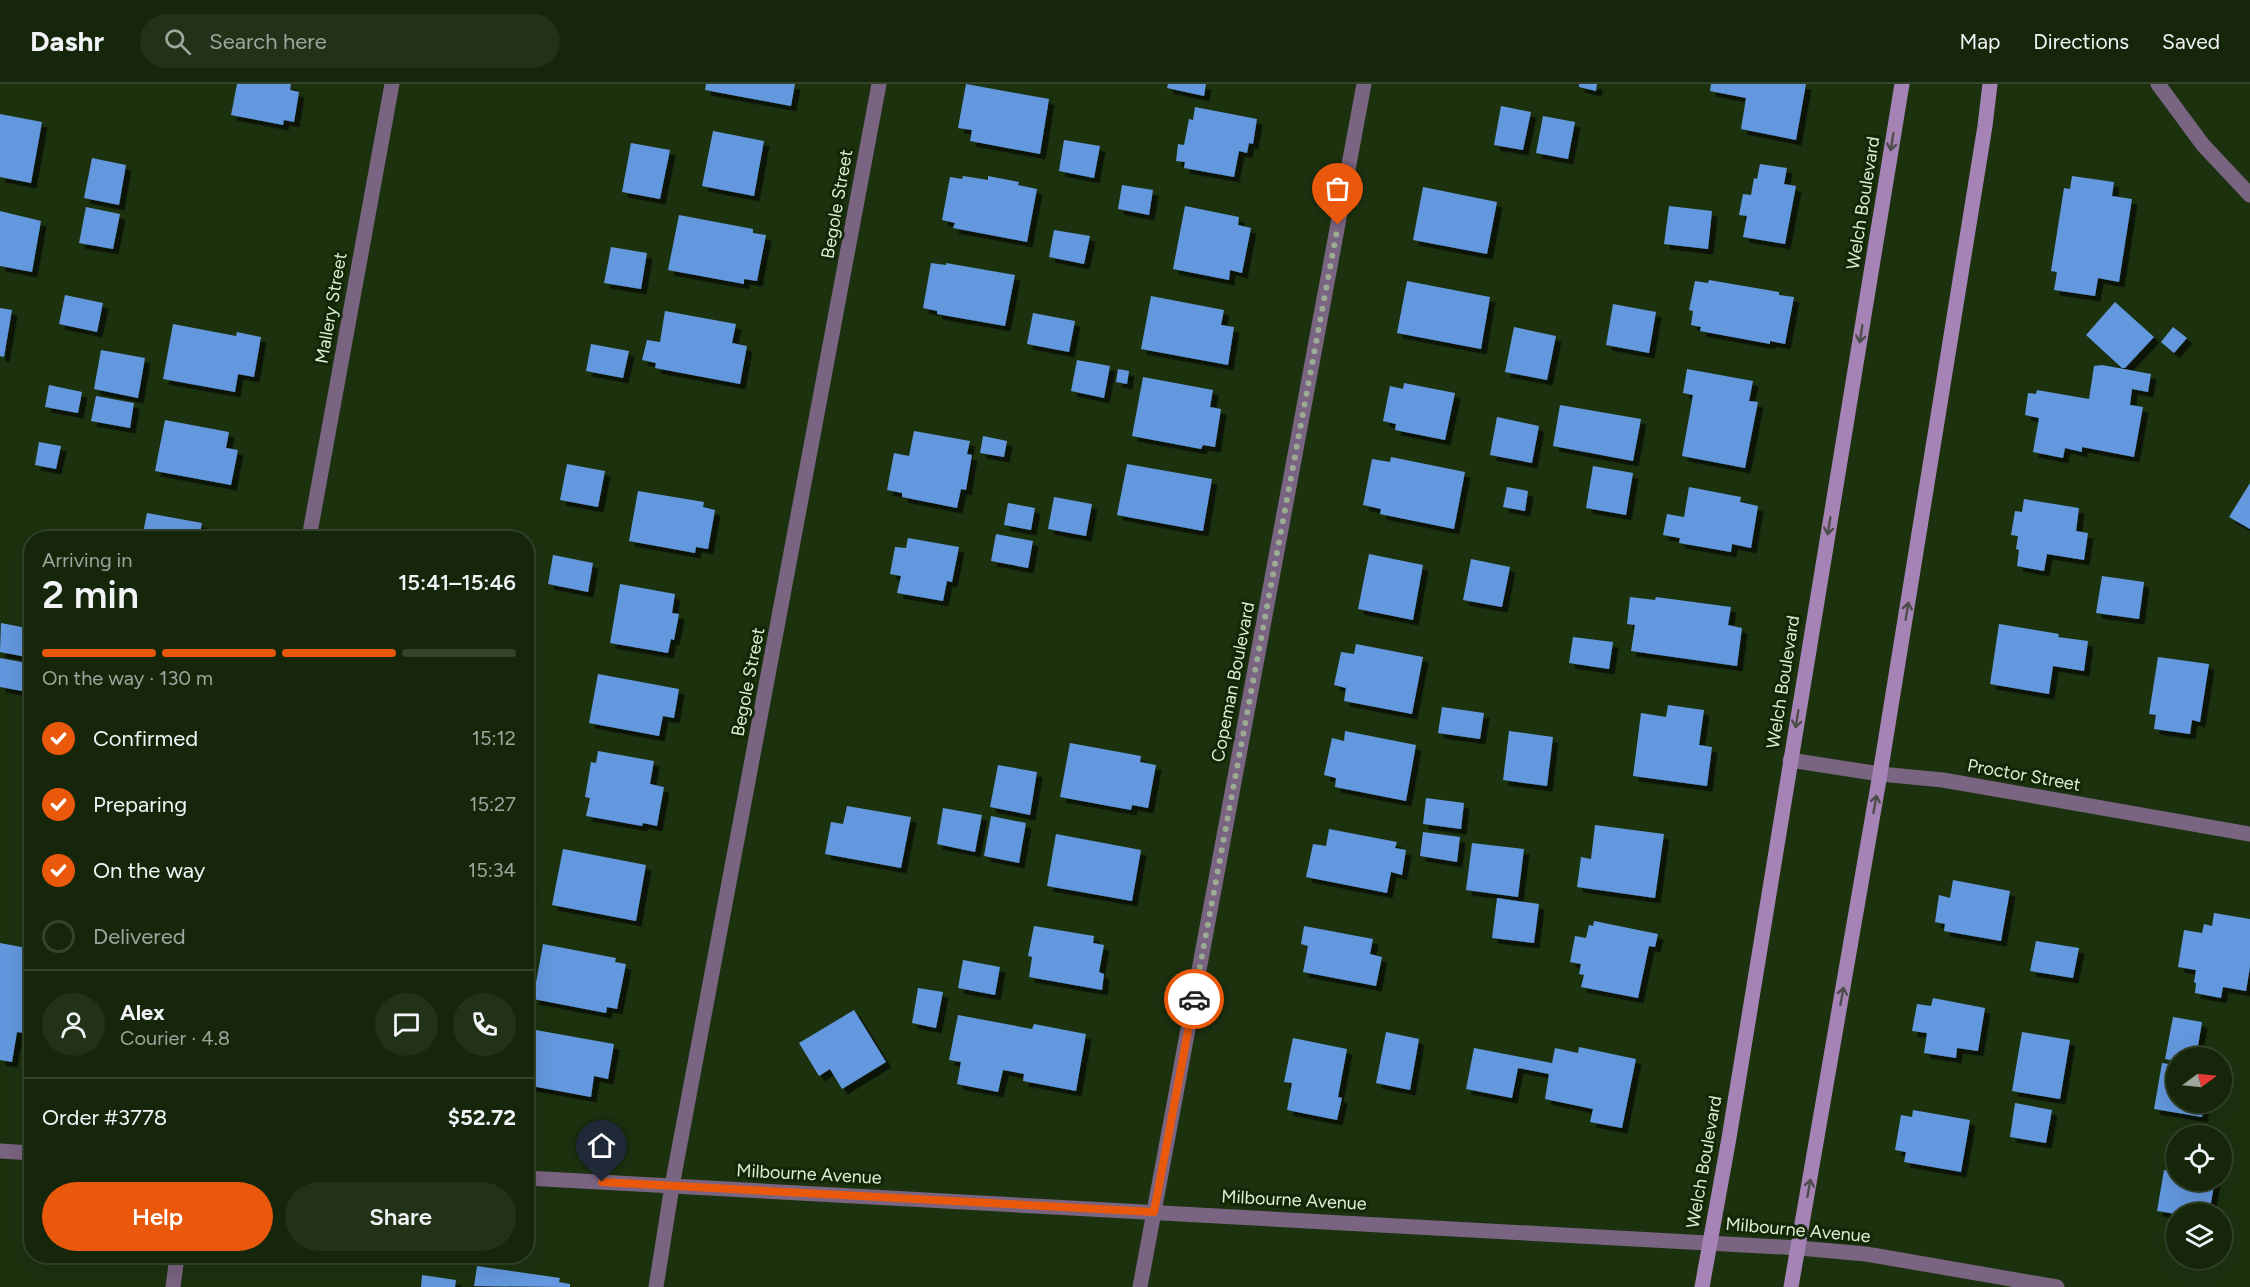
<!DOCTYPE html>
<html lang="en">
<head>
<meta charset="utf-8">
<style>
	body { margin:0; font-family:Figtree,sans-serif; background:#223219; color:#f1f3f6; height:100vh; display:flex; flex-direction:column; font-size:22px; white-space:nowrap }
	* { box-sizing:border-box; margin:0 }
	p { font-size:20px; color:#9da59d }
	.icon { flex:none; width:33px; height:33px; fill:none; stroke:currentColor; stroke-width:2; stroke-linecap:round; stroke-linejoin:round }
	.map { position:relative; flex:1; overflow:hidden }
	.sheet { position:absolute; left:24px; top:447px; width:510px; height:732px; display:flex; flex-direction:column; background:#15260b; border-radius:24px; box-shadow:0 6px 24px #0002,0 0 0 2px #34432c }
	.sheet>* { flex:none }
	.needle { width:39px; rotate:75deg }
	.fabs { position:absolute; left:2166px; top:963px; display:grid; gap:12px }
	.fabs a { display:grid; place-items:center; width:66px; height:66px; border-radius:50%; background:#15260b; box-shadow:0 6px 24px #0002,0 0 0 2px #34432c; font-size:30px }
	.pin { position:absolute; display:grid; place-items:center; width:51px; height:51px; color:#fff; margin:-62px -26px; border-radius:50% 50% 50% 0; rotate:-45deg; box-shadow:0 0 6px #0007 }
	.pin .icon { rotate:45deg }
	.courier { position:absolute; display:grid; place-items:center; width:60px; height:60px; margin:-30px; border:4px solid #ea580c; border-radius:50%; background:#fff; color:#222; box-shadow:0 2px 8px #0007 }
	.overview em { font-style:normal; font-weight:600 }
	.overview div { display:flex; flex-direction:column-reverse }
	.overview { display:flex; align-items:center; justify-content:space-between; height:102px; padding:0 18px }
	h1 { font-size:39px; font-weight:600; line-height:45px }
	.bar { display:grid; grid-template-columns:repeat(4,1fr); gap:9px 6px; align-content:center; height:72px; padding:0 18px }
	.bar i { height:8px; border-radius:4px; background:#34432c }
	.bar .selected { background:#ea580c }
	.bar p { grid-column:span 4 }
	.line { display:flex; align-items:center; gap:15px; padding:0 18px; border-top:2px solid #34432c }
	.line div { flex:1 }
	.round { display:grid; place-items:center; flex:none; width:63px; height:63px; border-radius:32px; background:#223219 }
	ol { padding:0 18px; list-style:none }
	li { display:flex; align-items:center; gap:18px; height:66px }
	li p { margin-inline-start:auto }
	li .icon { padding:6px; border-radius:50%; background:#ea580c; color:#fff; stroke-width:4 }
	li:last-child { color:#9da59d }
	li i { width:33px; height:33px; border:3px solid #34432c; border-radius:50% }
	.primary-button { display:flex; gap:12px; margin-top:auto; padding:12px 18px }
	.primary-button a { flex:1; height:69px; border-radius:36px; background:#ea580c; color:#fff; font-size:24px; font-weight:600; line-height:69px; text-align:center }
	.primary-button a+a { background:#223219; color:#f1f3f6 }
	header { display:flex; align-items:center; gap:36px; box-sizing:border-box; height:84px; padding:0 30px; background:#15260b; border-bottom:2px solid #34432c }
	header strong { font-size:28px }
	nav { display:flex; gap:33px; margin-inline-start:auto; font-size:21px }
	.search { width:420px; height:54px; background:#223219; display:flex; align-items:center; gap:15px; box-sizing:border-box; padding:0 21px; border-radius:33px; color:#9da59d; font-size:22px }
	.map>svg:first-child { display:block }
</style>
</head>
<body>
<header>
<strong>Dashr</strong>
<div class="search"><svg class="icon" aria-label="search" viewBox="0 0 24 24"><circle cx="10" cy="10" r="6"/><path d="M15 15l6 6"/></svg>Search here</div>
<nav><a>Map</a><a>Directions</a><a>Saved</a></nav>
</header>
<div class="map">
<svg width="2250" height="1203" viewBox="0 0 2250 1203">
	<defs>
		<filter id="shadow"><feDropShadow dx="5.5" dy="5.5" stdDeviation="0" flood-color="#0009"/></filter>
	</defs>
	<rect width="100%" height="100%" fill="#1c320f"/>
	<g fill="#6398de" filter="url(#shadow)">
		<polygon points="237,0 291,0 290,6 299,8 294,38 284,36 283,41 231,31"/>
		<polygon points="706,0 795,0 791,22 705,6"/>
		<polygon points="966,0 1049,15 1040,70 970,57 972,46 958,44"/>
		<polygon points="1168,0 1206,0 1204,12 1167,4"/>
		<polygon points="1579,0 1597,0 1596,7 1579,3"/>
		<polygon points="1711,0 1806,0 1796,56 1741,45 1746,14 1710,7"/>
		<polygon points="1501,22 1531,28 1523,66 1494,61"/>
		<polygon points="1195,23 1257,35 1253,60 1249,59 1247,69 1239,67 1234,93 1184,84 1185,78 1176,77 1178,60 1184,61 1189,35 1193,36"/>
		<polygon points="0,30 42,38 31,99 0,93"/>
		<polygon points="1543,32 1575,38 1568,75 1536,69"/>
		<polygon points="713,47 764,57 754,112 702,102"/>
		<polygon points="1064,56 1100,62 1094,94 1059,87"/>
		<polygon points="631,59 670,66 660,115 622,108"/>
		<polygon points="92,74 126,81 119,121 84,114"/>
		<polygon points="1760,80 1787,84 1784,100 1796,102 1785,160 1743,153 1747,132 1739,131 1743,110 1751,111 1754,94 1757,95"/>
		<polygon points="963,92 988,96 988,92 1019,98 1018,101 1037,105 1027,158 953,144 955,139 942,136 950,93 962,95"/>
		<polygon points="2072,92 2114,98 2112,112 2132,115 2119,198 2098,194 2095,212 2054,206 2057,188 2051,187 2064,104 2070,105"/>
		<polygon points="1122,101 1153,106 1149,131 1118,125"/>
		<polygon points="1423,103 1497,118 1487,170 1413,156"/>
		<polygon points="1185,122 1239,133 1238,141 1251,144 1242,189 1230,186 1229,196 1173,185"/>
		<polygon points="1669,122 1712,127 1708,165 1664,160"/>
		<polygon points="86,123 120,130 113,165 79,159"/>
		<polygon points="0,127 41,137 32,188 0,182"/>
		<polygon points="679,131 753,145 753,149 766,151 757,197 744,195 744,200 668,186"/>
		<polygon points="1054,146 1090,152 1084,180 1049,173"/>
		<polygon points="611,163 647,169 641,205 604,199"/>
		<polygon points="931,179 946,181 946,179 1015,191 1005,242 937,230 937,227 923,224"/>
		<polygon points="1709,196 1779,208 1779,211 1794,213 1785,260 1770,257 1770,260 1700,247 1701,243 1691,241 1693,227 1689,226 1695,197 1708,199"/>
		<polygon points="1407,197 1490,213 1481,265 1397,249"/>
		<polygon points="65,211 103,219 97,248 59,240"/>
		<polygon points="1151,212 1224,226 1221,241 1234,243 1228,281 1141,265"/>
		<polygon points="2115,218 2154,253 2125,284 2122,284 2086,251"/>
		<polygon points="1613,220 1656,228 1649,269 1606,261"/>
		<polygon points="0,224 12,226 4,273 0,272"/>
		<polygon points="665,227 736,240 732,259 747,262 740,300 655,284 656,279 642,276 647,256 660,258"/>
		<polygon points="1033,229 1075,237 1069,268 1027,260"/>
		<polygon points="173,240 236,252 237,248 261,253 254,293 238,290 235,308 163,295"/>
		<polygon points="1514,243 1556,252 1547,296 1505,288"/>
		<polygon points="2173,243 2187,254 2174,269 2161,258"/>
		<polygon points="591,260 629,267 623,294 586,287"/>
		<polygon points="101,266 145,274 138,314 94,305"/>
		<polygon points="1077,276 1110,282 1104,314 1071,307"/>
		<polygon points="2102,281 2151,290 2148,308 2132,305 2130,321 2143,323 2134,373 2082,363 2082,368 2065,364 2063,374 2033,368 2039,334 2025,331 2028,309 2036,310 2037,306 2089,315 2094,282"/>
		<polygon points="1118,285 1129,287 1127,300 1116,298"/>
		<polygon points="1687,285 1753,297 1749,317 1758,318 1745,384 1682,372 1693,311 1683,309"/>
		<polygon points="1143,293 1213,306 1210,323 1221,325 1215,363 1203,361 1201,365 1132,352"/>
		<polygon points="1404,299 1455,309 1445,356 1395,346 1396,340 1383,337 1390,302 1403,305"/>
		<polygon points="49,301 82,308 78,329 45,323"/>
		<polygon points="96,312 134,319 130,344 91,337"/>
		<polygon points="1560,321 1641,335 1633,377 1553,362"/>
		<polygon points="1497,333 1539,342 1532,379 1490,371"/>
		<polygon points="165,336 229,348 226,364 238,366 231,401 155,387"/>
		<polygon points="914,347 970,357 967,370 972,371 966,406 961,405 957,424 902,413 902,409 887,406 894,369 909,372"/>
		<polygon points="983,352 1007,357 1004,373 980,369"/>
		<polygon points="39,358 61,362 56,385 35,381"/>
		<polygon points="1391,373 1465,388 1454,445 1380,430 1381,425 1363,421 1372,375 1390,378"/>
		<polygon points="567,380 605,387 598,423 560,416"/>
		<polygon points="1127,380 1212,395 1203,447 1117,431"/>
		<polygon points="1593,382 1633,389 1626,431 1586,424"/>
		<polygon points="2250,399 2250,445 2229,433"/>
		<polygon points="1507,403 1528,407 1525,427 1503,423"/>
		<polygon points="1689,403 1741,413 1740,418 1758,422 1751,464 1732,460 1731,468 1679,459 1680,454 1663,451 1667,430 1684,433"/>
		<polygon points="638,407 704,418 703,423 715,426 708,465 696,463 695,469 629,457"/>
		<polygon points="1054,413 1092,420 1086,452 1048,445"/>
		<polygon points="2024,415 2079,424 2076,447 2088,449 2084,476 2047,470 2044,487 2017,482 2019,466 2016,465 2018,452 2011,451 2015,427 2022,428"/>
		<polygon points="1008,419 1035,424 1031,446 1004,441"/>
		<polygon points="147,429 202,439 199,454 142,454"/>
		<polygon points="996,450 1033,457 1028,484 991,477"/>
		<polygon points="908,454 959,463 952,498 947,497 943,517 897,509 901,492 890,490 895,463 906,464"/>
		<polygon points="1369,470 1423,481 1413,536 1358,525"/>
		<polygon points="553,471 593,479 588,508 548,500"/>
		<polygon points="1471,475 1510,483 1502,523 1463,516"/>
		<polygon points="2102,492 2144,498 2139,535 2096,529"/>
		<polygon points="620,500 675,510 672,529 679,530 674,556 671,555 668,569 610,559"/>
		<polygon points="1630,513 1655,516 1656,513 1731,523 1728,541 1742,544 1737,582 1631,567 1635,541 1627,540"/>
		<polygon points="1,539 32,545 32,574 0,568"/>
		<polygon points="1999,540 2059,550 2058,553 2088,557 2084,587 2053,582 2049,610 1990,600"/>
		<polygon points="1573,553 1613,558 1609,585 1569,579"/>
		<polygon points="1356,560 1423,573 1412,630 1344,617 1346,604 1334,601 1341,568 1354,570"/>
		<polygon points="2158,573 2209,580 2200,638 2192,636 2190,650 2154,645 2156,631 2149,630"/>
		<polygon points="0,574 32,580 28,608 0,603"/>
		<polygon points="598,590 679,605 674,634 663,632 659,652 589,639"/>
		<polygon points="1668,621 1704,626 1699,661 1712,663 1707,702 1633,692 1641,629 1666,633"/>
		<polygon points="1442,623 1484,629 1480,655 1438,649"/>
		<polygon points="1345,647 1416,661 1406,717 1335,703 1336,694 1324,691 1332,654 1344,657"/>
		<polygon points="1509,647 1553,653 1547,702 1503,696"/>
		<polygon points="1070,659 1141,672 1140,678 1156,681 1148,724 1132,721 1131,726 1060,713"/>
		<polygon points="598,667 654,677 650,700 664,703 657,742 643,739 642,742 586,732 590,714 585,713 591,678 596,679"/>
		<polygon points="998,681 1037,688 1030,731 990,723"/>
		<polygon points="1426,714 1464,719 1461,745 1423,740"/>
		<polygon points="847,722 911,733 901,784 825,770 831,738 843,740"/>
		<polygon points="943,724 982,731 975,768 937,760"/>
		<polygon points="991,732 1026,739 1019,779 984,772"/>
		<polygon points="1595,741 1664,750 1655,814 1577,803 1581,773 1591,775"/>
		<polygon points="1329,745 1397,758 1395,764 1406,766 1402,791 1391,788 1387,809 1306,793 1313,760 1326,762"/>
		<polygon points="1423,748 1460,753 1457,778 1420,772"/>
		<polygon points="1056,750 1141,766 1132,817 1047,802"/>
		<polygon points="1472,759 1524,765 1518,813 1466,806"/>
		<polygon points="563,765 646,781 636,837 552,821"/>
		<polygon points="1953,796 2010,807 2001,857 1944,847 1945,840 1935,838 1939,811 1950,814"/>
		<polygon points="526,804 531,805 528,823 526,823"/>
		<polygon points="1497,814 1539,820 1534,859 1492,854"/>
		<polygon points="2214,829 2250,835 2250,883 2246,907 2223,903 2221,914 2195,909 2196,899 2194,898 2196,886 2178,883 2184,846 2202,849 2204,840 2212,842"/>
		<polygon points="1594,837 1658,850 1655,863 1649,862 1638,914 1581,903 1584,891 1579,890 1581,880 1570,878 1575,852 1586,854 1589,841 1593,842"/>
		<polygon points="1034,842 1094,852 1093,859 1104,861 1099,888 1104,890 1102,906 1029,893 1032,873 1028,872"/>
		<polygon points="1304,842 1373,855 1370,870 1382,873 1376,902 1303,888 1308,862 1301,860"/>
		<polygon points="2036,857 2079,864 2073,894 2030,887"/>
		<polygon points="0,859 32,865 32,950 17,948 12,978 0,976"/>
		<polygon points="543,860 616,874 615,878 626,880 617,925 607,923 606,929 533,915"/>
		<polygon points="963,876 1000,883 995,911 958,904"/>
		<polygon points="918,904 943,908 936,944 912,939"/>
		<polygon points="1933,914 1985,924 1978,967 1957,964 1956,974 1924,969 1927,949 1912,947 1917,920 1931,922"/>
		<polygon points="854,926 886,978 842,1005 830,985 819,992 799,959"/>
		<polygon points="958,931 1032,945 1034,940 1086,950 1076,1007 1023,997 1024,990 1003,986 998,1008 957,1000 961,978 949,976"/>
		<polygon points="2173,933 2202,938 2196,974 2176,974 2176,977 2165,975"/>
		<polygon points="530,945 614,960 608,995 594,992 591,1013 526,1001 526,947 529,948"/>
		<polygon points="1386,948 1419,955 1410,1006 1376,999"/>
		<polygon points="2022,948 2070,956 2060,1015 2012,1007"/>
		<polygon points="1293,954 1347,965 1338,1013 1342,1014 1337,1036 1287,1026 1292,999 1284,998"/>
		<polygon points="1579,963 1636,975 1622,1044 1590,1038 1593,1025 1545,1015 1549,990 1518,984 1512,1014 1466,1005 1474,964 1552,979 1555,964 1578,969"/>
		<polygon points="2162,979 2176,981 2176,1018 2204,1018 2202,1033 2154,1025"/>
		<polygon points="2015,1019 2052,1026 2046,1059 2010,1053"/>
		<polygon points="1913,1026 1970,1036 1961,1088 1904,1078 1906,1068 1895,1066 1901,1031 1912,1033"/>
		<polygon points="2164,1086 2176,1088 2176,1096 2215,1096 2209,1130 2176,1130 2157,1127"/>
		<polygon points="477,1182 560,1194 559,1198 570,1200 570,1203 474,1202"/>
		<polygon points="422,1191 456,1196 455,1203 421,1203"/>
	</g>
	<g fill="none" stroke-linecap="round" stroke-linejoin="round">
		<g stroke="#796482" stroke-width="15">
			<polyline points="2158,0 2203,61 2250,111"/>
			<polyline points="309,454 392,0"/>
			<polyline points="1790,676 1880,690 1943,696 2250,750"/>
			<polyline points="0,1067 32,1069"/>
			<polyline points="526,1094 1799,1164 1866,1170 2057,1203"/>
			<polyline points="173,1203 177,1172"/>
			<polyline points="656,1203 672,1102 879,0"/>
			<polyline points="1140,1203 1364,0"/>
		</g>
		<g stroke="#a583b4" stroke-width="15">
			<polyline points="1702,1203 1729,1054 1902,0"/>
			<polyline points="1791,1203 1880,690 1985,42 1990,0"/>
		</g>
	</g>
	<defs><path id="oneway-shaft" d="M-6 0H5M1.5-3L5.5 0L1.5 3" fill="none" stroke-width="1.6" stroke-linecap="round" stroke-linejoin="round" transform="scale(1.5)"/></defs>
	<g stroke="#4d4c4b">
		<use href="#oneway-shaft" transform="translate(1892 58) rotate(99)"/>
		<use href="#oneway-shaft" transform="translate(1861 250) rotate(99)"/>
		<use href="#oneway-shaft" transform="translate(1829 442) rotate(99)"/>
		<use href="#oneway-shaft" transform="translate(1907 527) rotate(-81)"/>
		<use href="#oneway-shaft" transform="translate(1797 635) rotate(99)"/>
		<use href="#oneway-shaft" transform="translate(1875 720) rotate(-80)"/>
		<use href="#oneway-shaft" transform="translate(1842 912) rotate(-80)"/>
		<use href="#oneway-shaft" transform="translate(1809 1104) rotate(-80)"/>
	</g>
	<g fill="none" stroke-linecap="round" stroke-linejoin="round">
		<polyline stroke="#9bac92" stroke-width="6" stroke-dasharray="0 10.8" points="1194,915 1338,141"/>
		<polyline stroke="#ea580c" stroke-width="8" points="602,1098 1154,1128 1194,915"/>
	</g>
	<g text-anchor="middle" dominant-baseline="central" stroke-width="6" stroke-linejoin="round" paint-order="stroke">
		<g font-size="18" fill="#dfedd8" stroke="#122805">
			<text transform="translate(1863 119) rotate(-81)">Welch Boulevard</text>
			<text transform="translate(837 120) rotate(-80)">Begole Street</text>
			<text transform="translate(331 224) rotate(-80)">Mallery Street</text>
			<text transform="translate(748 598) rotate(-79)">Begole Street</text>
			<text transform="translate(1233 598) rotate(-79)">Copeman Boulevard</text>
			<text transform="translate(1783 598) rotate(-81)">Welch Boulevard</text>
			<text transform="translate(2024 691) rotate(10)">Proctor Street</text>
			<text transform="translate(1704 1078) rotate(-80)">Welch Boulevard</text>
			<text transform="translate(809 1090) rotate(3)">Milbourne Avenue</text>
			<text transform="translate(1294 1116) rotate(3)">Milbourne Avenue</text>
			<text transform="translate(1798 1146) rotate(5)">Milbourne Avenue</text>
		</g>
	</g>
</svg>
<div class="fabs">
<a><svg class="needle" viewBox="-14 -14 28 28"><path d="M0-13l5 13h-10z" fill="#e53935"/><path d="M0 13l5-13h-10z" fill="#9da59d"/></svg></a>
<a><svg class="icon" aria-label="locate" viewBox="0 0 24 24"><circle cx="12" cy="12" r="6"/><path d="M12 2v4M12 18v4M2 12h4M18 12h4"/></svg></a>
<a><svg class="icon" aria-label="layers" viewBox="0 0 24 24"><path d="M12 4l9 5-9 5-9-5zM3 14l9 5 9-5"/></svg></a>
</div>
<div class="pin" style="left:1338px;top:141px;background:#ea580c"><svg class="icon" aria-label="bag" viewBox="0 0 24 24"><path d="M5 8h14l-1 12H6zM9 8a3 3 0 0 1 6 0"/></svg></div>
<div class="pin" style="left:602px;top:1098px;background:#1f2937"><svg class="icon" aria-label="home" viewBox="0 0 24 24"><path d="M3 11l9-7 9 7M6 9v11h12V9"/></svg></div>
<div class="courier" style="left:1194px;top:915px"><svg class="icon" aria-label="car" viewBox="0 0 24 24"><path d="M5 17H2v-5l4-1 3-4h7l3 4 3 1v5h-3M9 17h6M6 11h13"/><circle cx="7" cy="17" r="2"/><circle cx="17" cy="17" r="2"/></svg></div>
<section class="sheet">
<div class="overview"><div><h1>2 min</h1><p>Arriving in</p></div><em>15:41–15:46</em></div>
<div class="bar"><i class="selected"></i><i class="selected"></i><i class="selected"></i><i></i><p>On the way · 130 m</p></div>
<ol>
<li><svg class="icon" aria-label="check" viewBox="0 0 24 24"><path d="M5 12l5 5 9-10"/></svg>Confirmed<p>15:12</p></li>
<li><svg class="icon" aria-label="check" viewBox="0 0 24 24"><path d="M5 12l5 5 9-10"/></svg>Preparing<p>15:27</p></li>
<li><svg class="icon" aria-label="check" viewBox="0 0 24 24"><path d="M5 12l5 5 9-10"/></svg>On the way<p>15:34</p></li>
<li><i></i>Delivered</li>
</ol>
<div class="line" style="height:108px"><a class="round"><svg class="icon" aria-label="person" viewBox="0 0 24 24"><circle cx="12" cy="8" r="4"/><path d="M4 21q1-7 8-7t8 7"/></svg></a><div><b>Alex</b><p>Courier · 4.8</p></div><a class="round"><svg class="icon" aria-label="chat" viewBox="0 0 24 24"><path d="M4 5h16v11H9l-5 4z"/></svg></a><a class="round"><svg class="icon" aria-label="phone" viewBox="0 0 24 24"><path d="M5 4h4l2 5-3 2q2 4 5 5l2-3 5 2v4C11 20 4 13 5 4z"/></svg></a></div>
<div class="line" style="height:78px"><div>Order #3778</div><b>$52.72</b></div>
<div class="primary-button"><a>Help</a><a>Share</a></div>
</section>
</div>
</body>
</html>
